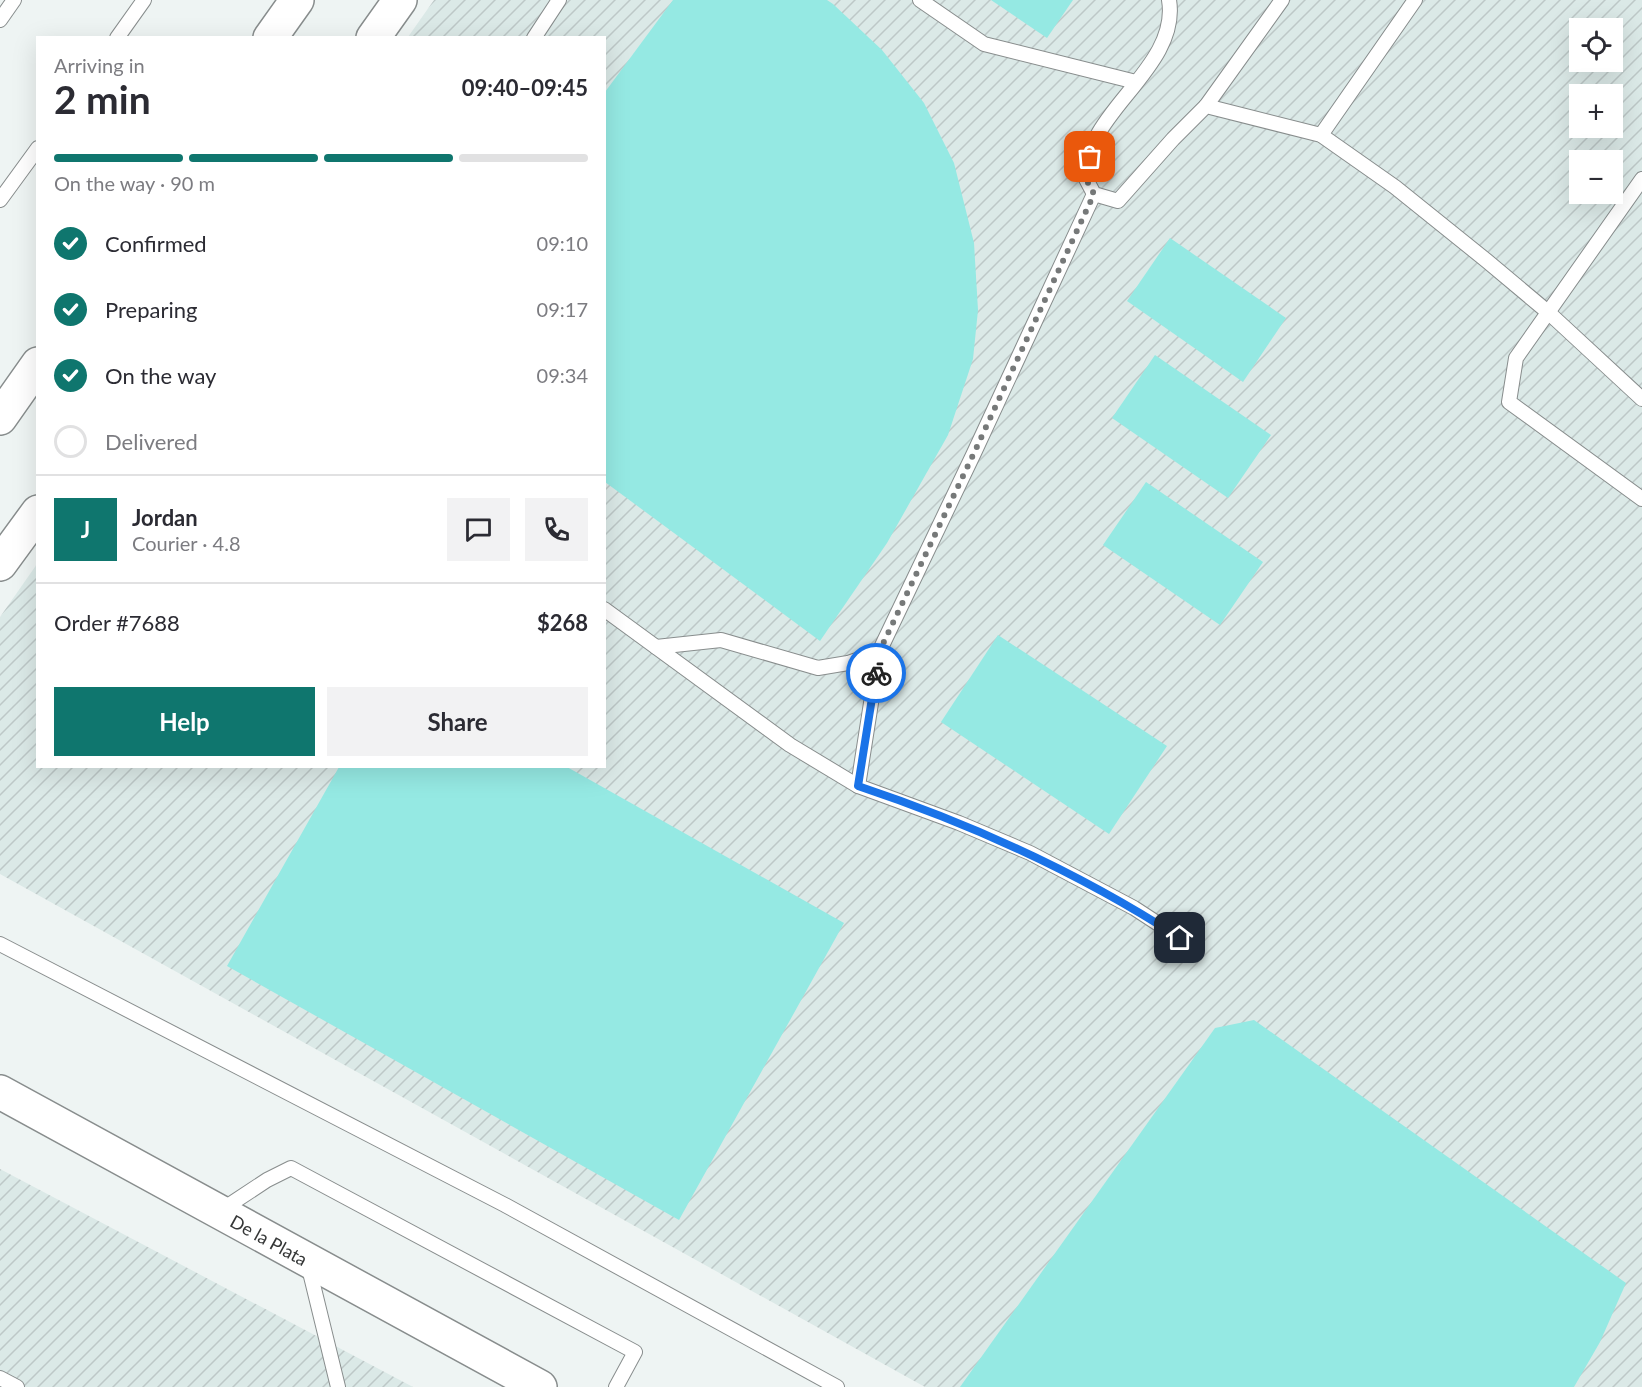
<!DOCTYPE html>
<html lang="en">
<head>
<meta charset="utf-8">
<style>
	body { margin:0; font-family:Lato,sans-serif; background:#f2f2f3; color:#2b2b33; height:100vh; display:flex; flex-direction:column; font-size:22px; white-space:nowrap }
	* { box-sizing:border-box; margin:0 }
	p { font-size:20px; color:#7c7c81 }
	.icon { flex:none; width:33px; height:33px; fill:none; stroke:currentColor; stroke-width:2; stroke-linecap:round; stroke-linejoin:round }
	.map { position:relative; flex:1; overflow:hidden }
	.side { position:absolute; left:36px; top:36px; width:570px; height:732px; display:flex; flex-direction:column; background:#fff; border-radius:0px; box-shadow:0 6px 24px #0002 }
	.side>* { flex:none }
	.fabs { position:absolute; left:1569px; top:18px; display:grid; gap:12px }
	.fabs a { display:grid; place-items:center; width:54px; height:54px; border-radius:0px; background:#fff; box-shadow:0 6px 24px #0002; font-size:30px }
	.pin { position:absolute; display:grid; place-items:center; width:51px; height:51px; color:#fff; margin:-26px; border-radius:12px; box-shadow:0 3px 9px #0006 }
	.courier { position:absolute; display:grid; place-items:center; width:60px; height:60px; margin:-30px; border:4px solid #1a73e8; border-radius:50%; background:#fff; color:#222; box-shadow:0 2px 8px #0007 }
	.head em { font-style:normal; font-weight:700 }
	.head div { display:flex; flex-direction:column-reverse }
	.head { display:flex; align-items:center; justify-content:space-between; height:102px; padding:0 18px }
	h1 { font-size:39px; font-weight:700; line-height:45px }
	.bar { display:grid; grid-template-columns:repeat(4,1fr); gap:9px 6px; align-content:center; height:72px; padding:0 18px }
	.bar i { height:8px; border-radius:4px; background:#e1e1e2 }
	.bar .on { background:#0f766e }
	.bar p { grid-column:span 4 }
	.line { display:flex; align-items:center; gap:15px; padding:0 18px; border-top:2px solid #e1e1e2 }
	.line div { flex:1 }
	.round { display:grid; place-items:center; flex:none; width:63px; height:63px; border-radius:0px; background:#f2f2f3 }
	ol { padding:0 18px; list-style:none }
	li { display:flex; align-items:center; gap:18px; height:66px }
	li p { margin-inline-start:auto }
	li .icon { padding:6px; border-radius:50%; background:#0f766e; color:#fff; stroke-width:4 }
	li:last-child { color:#7c7c81 }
	li i { width:33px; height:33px; border:3px solid #e1e1e2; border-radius:50% }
	.cta { display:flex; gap:12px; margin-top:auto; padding:12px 18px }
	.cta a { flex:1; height:69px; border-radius:0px; background:#0f766e; color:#fff; font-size:24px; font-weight:700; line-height:69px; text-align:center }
	.cta a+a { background:#f2f2f3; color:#2b2b33 }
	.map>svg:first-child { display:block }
</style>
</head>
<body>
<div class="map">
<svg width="1642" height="1387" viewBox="0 0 1642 1387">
	<defs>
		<pattern id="industrial-furrows" width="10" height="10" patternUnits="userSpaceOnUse" patternTransform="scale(1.5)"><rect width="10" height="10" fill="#dbe9e7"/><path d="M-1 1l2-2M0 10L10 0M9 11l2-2" fill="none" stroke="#bdc8c7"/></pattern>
	</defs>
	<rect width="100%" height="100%" fill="#eef4f3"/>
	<g fill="url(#industrial-furrows)" fill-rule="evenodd">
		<path d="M 434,0 L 1642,0 L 1642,1387 L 925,1387 L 0,874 L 0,617 L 37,564 L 38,766 L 604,766 L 604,38 L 408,37 ZM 1580,28 L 1612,28 L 1612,62 L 1580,62 ZM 1580,94 L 1612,94 L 1612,128 L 1580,128 ZM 1580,160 L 1612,160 L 1612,194 L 1580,194 Z"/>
		<polygon points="0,1169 413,1387 0,1387"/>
	</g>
	<g fill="#95e9e3">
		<polygon points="673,0 827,0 833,4 882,50 924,103 954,163 974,243 978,310 973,359 948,435 887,543 820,641 605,482 605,92"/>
		<polygon points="991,0 1073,0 1047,38"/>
		<polygon points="1170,238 1286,318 1243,382 1127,301"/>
		<polygon points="1155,355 1271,435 1228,498 1112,418"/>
		<polygon points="1146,482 1263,562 1220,625 1103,545"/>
		<polygon points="998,635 1167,746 1109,834 941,722"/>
		<polygon points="339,767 567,767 844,923 679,1220 227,966"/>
		<polygon points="1254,1020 1626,1283 1600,1342 1574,1387 960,1387 1215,1028"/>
	</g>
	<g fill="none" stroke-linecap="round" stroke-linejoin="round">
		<g stroke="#888d8d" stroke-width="16">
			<g id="lane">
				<polyline points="920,0 984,44 1136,82"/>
				<path d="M 1169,0 C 1178,53 1119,94 1097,136 C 1091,148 1088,164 1085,177 L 1094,194 L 1118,201 L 1173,139 L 1206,106 L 1321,135 L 1395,187 L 1487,261 L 1549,313 L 1642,399"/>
				<polyline points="0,20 14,0"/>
				<polyline points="117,38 144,0"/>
				<polyline points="534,38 559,0"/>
				<polyline points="1206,106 1282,0"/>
				<polyline points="1321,135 1415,0"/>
				<polyline points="1642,179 1516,358 1509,402 1642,499"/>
				<polyline points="0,200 38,148"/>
				<polyline points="604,609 790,745 858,786 959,823 1030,853 1134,908 1180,938"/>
				<polyline points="656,647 721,640 818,668 848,663 879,652"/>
				<polyline points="858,786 879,652 974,453 1094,194"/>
				<polyline points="0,944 505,1205 837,1387"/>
				<polyline points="220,1211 267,1180 291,1168 635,1352 616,1387"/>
				<polyline points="308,1264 338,1387"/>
				<polyline points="0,1378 17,1387"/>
			</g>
		</g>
		<g stroke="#888d8d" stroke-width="36">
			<polyline id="secondary" points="0,1092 540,1387"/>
		</g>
		<g stroke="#888d8d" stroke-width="36">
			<g id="highway">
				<polyline points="270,38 297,0"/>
				<polyline points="373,38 400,0"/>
				<polyline points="0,418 38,364"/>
				<polyline points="0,564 38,512"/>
			</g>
		</g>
		<use href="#lane" stroke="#fff" stroke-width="14"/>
		<use href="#secondary" stroke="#fff" stroke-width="33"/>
		<use href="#highway" stroke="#fff" stroke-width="33"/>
	</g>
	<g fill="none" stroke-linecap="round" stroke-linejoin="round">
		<polyline stroke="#767979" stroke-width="6" stroke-dasharray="0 10.8" points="876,673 879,652 974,453 1094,194 1085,177 1090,157"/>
		<path stroke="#1a73e8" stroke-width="8" d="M 876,673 L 858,786 C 972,824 1080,873 1180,938"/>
	</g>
	<g text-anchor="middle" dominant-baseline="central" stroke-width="4.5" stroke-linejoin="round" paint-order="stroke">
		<g font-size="18" fill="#353737" stroke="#fff">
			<text transform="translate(269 1240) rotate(29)">De la Plata</text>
		</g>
	</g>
</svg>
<div class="fabs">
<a><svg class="icon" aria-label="locate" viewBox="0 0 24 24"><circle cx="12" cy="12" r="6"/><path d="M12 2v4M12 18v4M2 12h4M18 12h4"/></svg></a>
<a>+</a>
<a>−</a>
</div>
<div class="pin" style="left:1090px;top:157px;background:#ea580c"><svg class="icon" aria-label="bag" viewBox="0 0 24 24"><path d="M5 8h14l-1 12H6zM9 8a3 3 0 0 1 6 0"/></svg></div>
<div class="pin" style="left:1180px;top:938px;background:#1f2937"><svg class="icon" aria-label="home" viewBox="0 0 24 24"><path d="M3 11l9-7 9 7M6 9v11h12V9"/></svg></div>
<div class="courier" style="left:876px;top:673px"><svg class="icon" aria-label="bike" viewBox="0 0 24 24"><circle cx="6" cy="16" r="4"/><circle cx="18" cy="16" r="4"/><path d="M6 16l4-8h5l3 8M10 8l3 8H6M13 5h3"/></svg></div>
<section class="side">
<div class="head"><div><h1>2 min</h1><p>Arriving in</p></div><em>09:40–09:45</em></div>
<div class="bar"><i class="on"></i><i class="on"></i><i class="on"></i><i></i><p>On the way · 90 m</p></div>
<ol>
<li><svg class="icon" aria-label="check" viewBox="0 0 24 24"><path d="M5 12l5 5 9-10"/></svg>Confirmed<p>09:10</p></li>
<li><svg class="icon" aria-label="check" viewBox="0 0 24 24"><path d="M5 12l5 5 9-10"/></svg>Preparing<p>09:17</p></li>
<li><svg class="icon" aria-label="check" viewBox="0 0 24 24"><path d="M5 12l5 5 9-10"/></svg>On the way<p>09:34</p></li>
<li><i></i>Delivered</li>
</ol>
<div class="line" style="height:108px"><b class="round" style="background:#0f766e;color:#fff">J</b><div><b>Jordan</b><p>Courier · 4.8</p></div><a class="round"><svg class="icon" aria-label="chat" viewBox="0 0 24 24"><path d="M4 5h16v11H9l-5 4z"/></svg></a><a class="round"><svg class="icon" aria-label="phone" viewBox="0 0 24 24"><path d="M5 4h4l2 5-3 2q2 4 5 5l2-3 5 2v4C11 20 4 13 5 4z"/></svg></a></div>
<div class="line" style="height:78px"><div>Order #7688</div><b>$268</b></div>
<div class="cta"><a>Help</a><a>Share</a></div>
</section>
</div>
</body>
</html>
